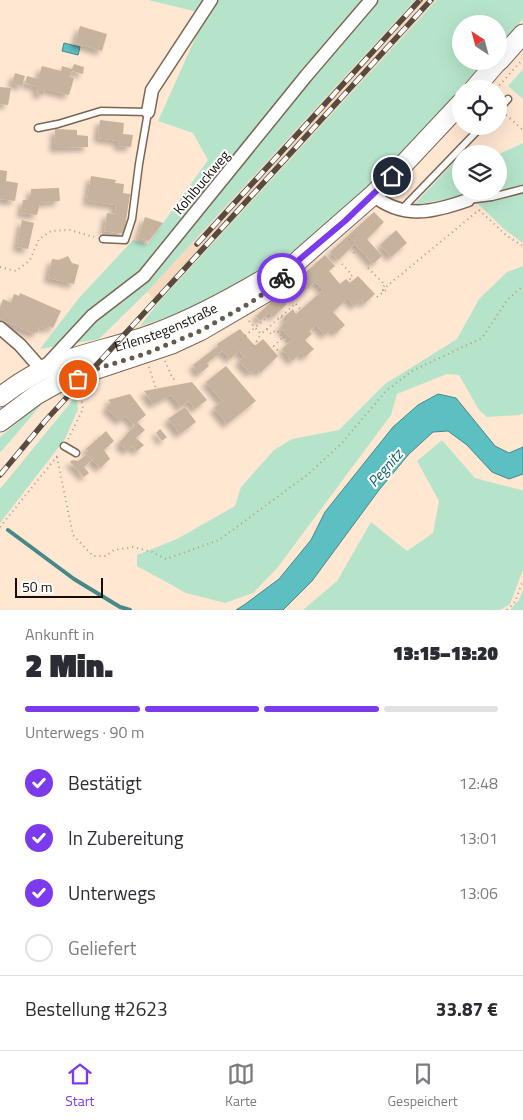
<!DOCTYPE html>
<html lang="de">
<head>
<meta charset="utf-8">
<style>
	body { margin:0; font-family:"Titillium Web",sans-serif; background:#f2f2f3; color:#2b2b33; height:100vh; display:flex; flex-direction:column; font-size:19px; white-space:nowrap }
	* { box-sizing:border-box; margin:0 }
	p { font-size:16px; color:#7c7c81 }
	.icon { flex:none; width:28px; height:28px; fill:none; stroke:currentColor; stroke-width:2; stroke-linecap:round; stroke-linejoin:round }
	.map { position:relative; height:610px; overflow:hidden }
	.details { display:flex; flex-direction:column; background:#fff; flex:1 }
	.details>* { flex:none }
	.needle { width:32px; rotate:324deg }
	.buttons { position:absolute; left:452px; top:15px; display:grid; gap:10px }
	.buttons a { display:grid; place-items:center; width:55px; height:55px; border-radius:50%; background:#fff; box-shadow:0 5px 20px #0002; font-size:25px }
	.scale { position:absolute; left:15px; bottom:12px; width:88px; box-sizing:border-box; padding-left:5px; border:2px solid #140c06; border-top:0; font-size:14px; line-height:18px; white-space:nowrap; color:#140c06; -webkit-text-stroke:4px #fff; paint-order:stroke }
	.pin { position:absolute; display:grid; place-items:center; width:42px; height:42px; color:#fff; margin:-21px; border:2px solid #fff; border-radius:50%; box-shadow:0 1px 5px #0007 }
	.courier { position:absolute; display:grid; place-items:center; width:50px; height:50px; margin:-25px; border:4px solid #7c3aed; border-radius:50%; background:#fff; color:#222; box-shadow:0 1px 6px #0007 }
	.head em { font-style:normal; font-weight:800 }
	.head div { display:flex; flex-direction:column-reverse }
	.head { display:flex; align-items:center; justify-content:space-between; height:85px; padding:0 25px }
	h1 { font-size:32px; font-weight:800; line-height:38px }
	.bar { display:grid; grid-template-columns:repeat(4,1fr); gap:8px 5px; align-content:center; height:60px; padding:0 25px }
	.bar i { height:6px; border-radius:4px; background:#e1e1e2 }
	.bar .active { background:#7c3aed }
	.bar p { grid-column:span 4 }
	.line { display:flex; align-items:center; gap:12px; padding:0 25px; border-top:1px solid #e1e1e2 }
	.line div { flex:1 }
	ol { padding:0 25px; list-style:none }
	li { display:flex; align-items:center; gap:15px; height:55px }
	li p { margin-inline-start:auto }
	li .icon { padding:5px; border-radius:50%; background:#7c3aed; color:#fff; stroke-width:4 }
	li:last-child { color:#7c7c81 }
	li i { width:28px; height:28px; border:2px solid #e1e1e2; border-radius:50% }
	.tab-bar { display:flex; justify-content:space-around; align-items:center; height:70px; border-top:1px solid #e1e1e2; background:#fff; font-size:14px; color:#7c7c81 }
	.tab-bar a { display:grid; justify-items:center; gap:2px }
	.tab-bar .active { color:#7c3aed }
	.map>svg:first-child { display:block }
</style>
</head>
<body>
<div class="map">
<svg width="523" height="610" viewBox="0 0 523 610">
	<defs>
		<filter id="shadow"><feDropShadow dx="-4.5" dy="4.5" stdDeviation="2.5" flood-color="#0004"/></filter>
	</defs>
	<rect width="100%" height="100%" fill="#ffe7d2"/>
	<polygon fill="#f7d9bf" points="415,0 437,0 158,303 147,292"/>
	<g fill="#b6e4cb">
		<polygon points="148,0 415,0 147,292 99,339 40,349 79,298 133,240 148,244 208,160 193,133 158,121 206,14"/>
		<polygon points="437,0 523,0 523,19 499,46 499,24 461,24 461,61 485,61 376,183 288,256 246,282 198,307 140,326 158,303"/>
		<polygon points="523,69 523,99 508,86"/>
		<polygon points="523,143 523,243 504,229 469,195 414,205 457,159 461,161 461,191 499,191 499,154"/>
		<polygon points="523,266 523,413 520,415 487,417 479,410 459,375 447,374 397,394 391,415 278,567 253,593 225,603 186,593 137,566 137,555 177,539 235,506 241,487 274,450 292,439 339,430 385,384 457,339 479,299 507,272"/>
		<polygon points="76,396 78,409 65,439 0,523 0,489"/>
		<polygon points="47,398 0,453 0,437"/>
		<polygon points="442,440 475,478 521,490 523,490 523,570 510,604 500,610 303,610 337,581 371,522 407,551 433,533 439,501 417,461"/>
		<polygon points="523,590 523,610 510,610 519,600"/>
	</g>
	<g fill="#5cbfc1" stroke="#468989">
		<polygon points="64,43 80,47 78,55 62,51"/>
		<polygon points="438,394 456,398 495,446 509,453 523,447 523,474 509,479 492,472 467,445 448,431 433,432 409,454 379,490 312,581 283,610 236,610 244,605 279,579 311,540 325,512 393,427 418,405"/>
	</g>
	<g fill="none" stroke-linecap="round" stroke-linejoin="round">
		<polyline stroke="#468989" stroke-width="4" points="8,530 74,579 120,607 130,610"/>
	</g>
	<g fill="#c7b29d" filter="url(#shadow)">
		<polygon points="80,26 107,34 102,51 75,43"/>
		<polygon points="74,64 84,67 83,74 72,71 70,77 74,78 69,95 45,89 43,95 36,93 38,87 25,83 27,76 38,79 42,66 61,71 62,66 72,69"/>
		<polygon points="15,73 25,76 22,86 12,83"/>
		<polygon points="0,87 11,88 8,105 0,104"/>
		<polygon points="100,120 124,123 123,134 133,135 131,147 118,146 119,141 98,138"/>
		<polygon points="55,129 77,130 77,135 88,136 88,147 54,148"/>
		<polygon points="0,170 7,171 6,181 18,183 15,201 0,199"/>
		<polygon points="91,176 116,180 115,183 124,184 123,193 130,194 124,234 104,231 107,213 115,214 116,205 87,201"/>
		<polygon points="59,188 60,201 40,203 37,215 21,213 23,200 31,200 31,189"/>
		<polygon points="374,212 384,222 367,239 382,256 373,264 355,244 338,260 330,252"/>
		<polygon points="145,217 163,223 149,241 138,238"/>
		<polygon points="22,220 34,223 28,249 17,247"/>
		<polygon points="396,230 407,243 391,257 380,245"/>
		<polygon points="325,255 335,266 329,271 340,284 346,279 350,283 358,276 375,294 364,304 361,300 354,306 348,298 333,312 345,325 336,333 332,329 325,335 316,325 309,331 312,334 305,340 314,349 305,357 301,353 292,361 282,349 292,340 280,327 287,321 284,317 293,309 296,314 323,290 315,282 294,300 286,290"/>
		<polygon points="68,256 72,263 79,265 74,284 48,278 52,259 59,260"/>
		<polygon points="20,293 61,311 53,328 48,326 47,329 40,326 37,333 35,332 34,334 0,319 0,307 3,299 11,303 14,294 19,296"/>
		<polygon points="279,295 287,304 273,317 269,313 260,321 256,316"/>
		<polygon points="240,329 255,346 263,339 278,356 260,373 256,369 250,373 239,361 244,357 239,351 230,359 222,351 207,363 209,366 199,374 193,365 218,346 217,344"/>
		<polygon points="226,366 256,401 227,424 214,408 222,401 206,382"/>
		<polygon points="192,382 207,400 195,409 189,401 181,407 171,395 153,404 144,391"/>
		<polygon points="130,394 146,415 137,422 145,430 136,438 144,445 137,451 132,446 127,451 119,443 135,425 125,416 120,421 106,408 111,403 108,400"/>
		<polygon points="185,407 196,422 180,434 168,419"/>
		<polygon points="160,429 167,437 162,441 156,433"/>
		<polygon points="106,431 114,441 104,450 110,459 100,468 92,460 94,459 86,449"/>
		<polygon points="87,454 92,460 84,467 89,473 84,477 70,462 72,460 78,461"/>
	</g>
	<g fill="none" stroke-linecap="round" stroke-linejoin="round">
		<g stroke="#7b6654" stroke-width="9">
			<g id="lane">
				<polyline points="499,109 508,99"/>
				<polyline points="38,128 58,124 101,111 148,112 139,164 132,219 125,240 103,239"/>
				<polyline points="468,200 492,197 523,189"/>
				<polyline points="402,209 482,126"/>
				<polyline points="64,446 76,453"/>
			</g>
		</g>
		<g stroke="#7b6654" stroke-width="15">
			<g id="street">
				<polyline points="148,112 152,90 211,0"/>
				<path d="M 373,195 C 403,220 434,212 468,200"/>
				<polyline points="0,328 20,345 42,370 92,316 144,276 306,76 371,0"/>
			</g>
		</g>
		<g stroke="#7b6654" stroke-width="21">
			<g id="primary">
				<polyline points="499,61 523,34"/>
				<polyline points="474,89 498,61"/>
				<path id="s1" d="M 0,397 C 17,384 36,372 56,364 C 89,351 125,345 158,332 C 195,318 230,299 264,279"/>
				<polyline points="0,422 36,395 61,381 172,344 200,331 265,293 276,285 300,259 373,195 402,166 461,103"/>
			</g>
		</g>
		<g stroke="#ad9b8b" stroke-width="2" stroke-dasharray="1 4" stroke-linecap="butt">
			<polyline points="496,89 523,59"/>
			<polyline points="506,115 523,130"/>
			<polyline points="479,210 507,236 523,246"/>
			<polyline points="354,253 354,246 349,240 356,234 355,233"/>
			<polyline points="342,264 352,275 349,278 352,281"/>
			<polyline points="0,267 16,271 30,260 39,239 51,231 70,230 94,237"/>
			<polyline points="368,268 385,285 382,288 383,290 386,287"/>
			<polyline points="316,286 321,291"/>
			<polyline points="377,297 386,290 386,287 479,210"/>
			<polyline points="296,304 301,310"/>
			<polyline points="281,317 284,320 286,319"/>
			<polyline points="249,321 261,334 294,305"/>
			<polyline points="267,329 271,334 276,330 283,337 274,346 279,352"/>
			<polyline points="245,336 271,314"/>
			<polyline points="283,337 288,343"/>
			<polyline points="254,346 261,334"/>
			<polyline points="165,361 173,379 177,379"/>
			<polyline points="149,367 156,389"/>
			<polyline points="68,439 83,409 80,390"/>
			<polyline points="57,457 73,535 93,556 106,556 114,550 133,547 152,552 166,559 219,540 307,475 341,444 386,391 412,371 482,338 508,299 523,286"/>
			<polyline points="0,527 59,454"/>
			<polyline points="507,610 515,602 523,580"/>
		</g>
		<use href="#lane" stroke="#fff" stroke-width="6"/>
		<use href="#street" stroke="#fff" stroke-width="12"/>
		<use href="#primary" stroke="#fff" stroke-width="19"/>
		<g stroke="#574b40" stroke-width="5.5">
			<g id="rail">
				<polyline points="197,244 420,0"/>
				<polyline points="0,475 46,420 431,0"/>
			</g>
		</g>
		<use href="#rail" stroke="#fff" stroke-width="4" stroke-dasharray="11" stroke-linecap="butt"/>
	</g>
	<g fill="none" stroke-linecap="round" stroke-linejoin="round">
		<polyline stroke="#66594d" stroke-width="5" stroke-dasharray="0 9" points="78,379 76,375 145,354 200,331 250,303 276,285 282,278"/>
		<polyline stroke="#7c3aed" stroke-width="6" points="282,278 300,259 345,221 392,176"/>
	</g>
	<g text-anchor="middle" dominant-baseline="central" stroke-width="4" stroke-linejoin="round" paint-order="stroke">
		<g font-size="14" fill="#140c06" stroke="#fff">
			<text transform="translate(201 182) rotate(-50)">Kohlbuckweg</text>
			<text stroke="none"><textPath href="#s1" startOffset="181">Erlenstegenstraße</textPath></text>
		</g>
		<g font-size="15" font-style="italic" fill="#055f61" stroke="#fff">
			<text transform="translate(385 468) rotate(-49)">Pegnitz</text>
		</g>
	</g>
</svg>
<div class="buttons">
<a><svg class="needle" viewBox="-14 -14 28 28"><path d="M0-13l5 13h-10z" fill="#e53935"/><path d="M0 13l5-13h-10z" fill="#7c7c81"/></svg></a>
<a><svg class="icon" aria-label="locate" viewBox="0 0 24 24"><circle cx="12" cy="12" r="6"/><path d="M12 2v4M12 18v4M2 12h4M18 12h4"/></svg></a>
<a><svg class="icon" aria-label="layers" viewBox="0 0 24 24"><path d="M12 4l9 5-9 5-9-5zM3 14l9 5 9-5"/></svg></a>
</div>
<div class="scale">50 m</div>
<div class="pin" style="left:78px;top:379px;background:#ea580c"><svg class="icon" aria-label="bag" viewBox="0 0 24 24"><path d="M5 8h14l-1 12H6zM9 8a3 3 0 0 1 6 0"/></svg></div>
<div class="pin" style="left:392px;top:176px;background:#1f2937"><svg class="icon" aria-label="home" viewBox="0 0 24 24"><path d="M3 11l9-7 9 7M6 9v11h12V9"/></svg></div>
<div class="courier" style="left:282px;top:278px"><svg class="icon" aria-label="bike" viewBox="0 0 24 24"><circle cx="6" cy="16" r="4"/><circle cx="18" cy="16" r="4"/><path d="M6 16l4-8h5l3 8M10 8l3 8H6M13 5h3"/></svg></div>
</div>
<section class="details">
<div class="head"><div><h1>2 Min.</h1><p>Ankunft in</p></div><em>13:15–13:20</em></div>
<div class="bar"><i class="active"></i><i class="active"></i><i class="active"></i><i></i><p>Unterwegs · 90 m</p></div>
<ol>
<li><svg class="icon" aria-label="check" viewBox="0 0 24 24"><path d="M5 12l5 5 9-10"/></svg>Bestätigt<p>12:48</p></li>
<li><svg class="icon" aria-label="check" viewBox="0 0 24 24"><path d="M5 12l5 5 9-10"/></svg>In Zubereitung<p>13:01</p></li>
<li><svg class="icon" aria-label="check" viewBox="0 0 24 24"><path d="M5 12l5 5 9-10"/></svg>Unterwegs<p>13:06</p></li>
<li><i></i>Geliefert</li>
</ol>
<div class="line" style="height:65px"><div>Bestellung #2623</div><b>33.87 €</b></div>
</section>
<nav class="tab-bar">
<a class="active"><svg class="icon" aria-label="home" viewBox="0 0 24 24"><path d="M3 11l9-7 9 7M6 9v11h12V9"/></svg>Start</a>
<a><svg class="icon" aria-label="map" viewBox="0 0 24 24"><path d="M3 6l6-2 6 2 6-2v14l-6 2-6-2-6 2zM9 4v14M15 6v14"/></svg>Karte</a>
<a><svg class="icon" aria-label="saved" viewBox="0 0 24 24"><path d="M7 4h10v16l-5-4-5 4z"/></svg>Gespeichert</a>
</nav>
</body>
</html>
